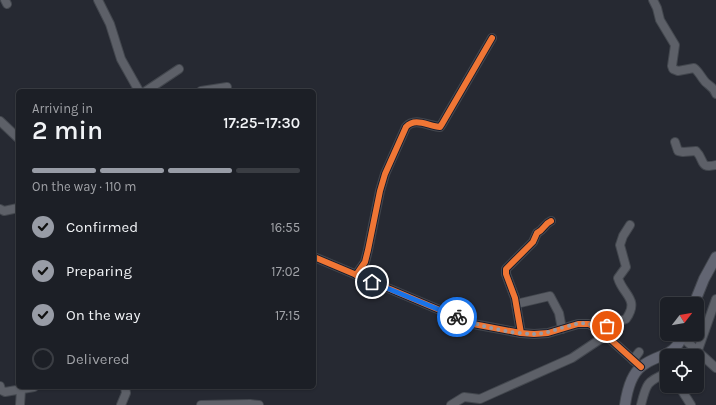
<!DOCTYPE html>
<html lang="en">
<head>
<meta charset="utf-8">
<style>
	body { margin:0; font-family:Karla,sans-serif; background:#25272e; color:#f1f3f6; height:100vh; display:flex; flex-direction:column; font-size:15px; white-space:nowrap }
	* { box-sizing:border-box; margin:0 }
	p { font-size:13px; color:#a0a2a7 }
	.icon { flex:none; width:22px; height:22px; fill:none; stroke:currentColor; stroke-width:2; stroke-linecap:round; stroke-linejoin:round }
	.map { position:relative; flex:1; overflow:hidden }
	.side { position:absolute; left:16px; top:89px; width:300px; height:300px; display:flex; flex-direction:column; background:#1c1f26; border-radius:6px; box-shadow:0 1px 3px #0004,0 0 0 1px #3a3d43 }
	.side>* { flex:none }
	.needle { width:26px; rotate:59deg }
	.controls { position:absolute; left:660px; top:297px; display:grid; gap:8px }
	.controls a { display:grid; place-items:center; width:44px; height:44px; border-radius:6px; background:#1c1f26; box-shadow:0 1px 3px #0004,0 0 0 1px #3a3d43; font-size:20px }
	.pin { position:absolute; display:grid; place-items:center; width:34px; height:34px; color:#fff; margin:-17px; border:2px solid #fff; border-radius:50%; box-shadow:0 1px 4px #0007 }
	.courier { position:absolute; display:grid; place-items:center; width:40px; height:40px; margin:-20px; border:3px solid #1a73e8; border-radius:50%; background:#fff; color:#222; box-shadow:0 1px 5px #0007 }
	.head em { font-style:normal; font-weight:600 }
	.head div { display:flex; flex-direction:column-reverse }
	.head { display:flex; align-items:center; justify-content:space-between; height:68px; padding:0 16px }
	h1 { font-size:26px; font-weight:600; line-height:30px }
	.bar { display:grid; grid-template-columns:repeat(4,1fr); gap:6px 4px; align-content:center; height:48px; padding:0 16px }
	.bar i { height:5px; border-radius:3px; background:#3a3d43 }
	.bar .selected { background:#989ca6 }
	.bar p { grid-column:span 4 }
	ol { padding:0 16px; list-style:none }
	li { display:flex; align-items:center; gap:12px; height:44px }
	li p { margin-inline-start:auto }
	li .icon { padding:4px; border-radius:50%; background:#989ca6; color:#111; stroke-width:4 }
	li:last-child { color:#a0a2a7 }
	li i { width:22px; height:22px; border:2px solid #3a3d43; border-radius:50% }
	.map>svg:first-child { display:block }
</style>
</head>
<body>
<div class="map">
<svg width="716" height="405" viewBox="0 0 716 405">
	<rect width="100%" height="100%" fill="#262932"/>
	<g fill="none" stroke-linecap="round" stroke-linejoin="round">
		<g stroke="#43474e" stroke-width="10">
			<g id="minor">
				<polyline points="5,0 7,4"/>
				<polyline points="98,0 110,24 121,59 139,91"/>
				<path d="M 653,0 L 657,8 L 660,20 L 675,45 L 672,66 L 673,69 L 678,71 L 694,68 C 698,71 700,75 703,79 C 707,86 713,85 716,94"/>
				<polyline points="146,91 179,69"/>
				<polyline points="201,91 227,87"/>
				<polyline points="0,121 18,138"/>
				<path d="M 675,142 L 678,151 L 683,152 L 696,151 C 705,160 699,169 716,165"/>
				<polyline points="0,209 4,211 18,208"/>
				<polyline points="314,257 473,324 521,333 534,334 548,333 578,324 589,324 600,330 641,367"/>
				<path d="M 356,275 L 365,262 L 368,250 L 380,191 L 385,174 L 406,127 C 415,117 428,126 440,127 L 442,124 L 492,38"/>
				<polyline points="516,304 550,296 559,313 562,329"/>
				<path d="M 600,330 L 609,325 L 626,319 C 640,299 623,295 618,278 L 626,267 L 620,245 L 623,236 L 630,225"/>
				<path d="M 521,333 L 515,298 L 506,274 L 506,269 L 533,242 L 537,233 C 545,229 544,224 551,221"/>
				<polyline points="682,337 716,368"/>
				<polyline points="693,356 698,350 716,299"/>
				<polyline points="633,360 639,352"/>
				<polyline points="0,386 1,390 5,392 34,387"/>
				<polyline points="679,386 691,405"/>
				<polyline points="20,405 21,390"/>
				<polyline points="121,405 126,393 125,387"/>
				<polyline points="201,405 250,404 259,405"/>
				<polyline points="451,405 464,397 480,399 491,394 572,358 605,336"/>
				<path d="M 641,405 C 646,384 647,381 667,373"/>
			</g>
		</g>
		<g stroke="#43474e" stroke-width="12">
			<g id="major">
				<polyline points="694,304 704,279 716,257"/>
				<path d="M 625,405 C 627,391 631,374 642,366 C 660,352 674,359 683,334"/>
			</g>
		</g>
		<use href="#minor" stroke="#5d6068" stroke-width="8"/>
		<use href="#major" stroke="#626572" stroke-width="10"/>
		<g stroke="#181d2c" stroke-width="8">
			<g id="cycleway">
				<polyline points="314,257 473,324 521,333 534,334 548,333 578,324 589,324 600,330 641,367"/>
				<path d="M 356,275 L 365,262 L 368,250 L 380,191 L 385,174 L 406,127 C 415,117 428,126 440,127 L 442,124 L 492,38"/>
				<path d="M 521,333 L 515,298 L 506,274 L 506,269 L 533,242 L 537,233 C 545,229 544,224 551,221"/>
			</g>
		</g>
		<use href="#cycleway" stroke="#f07635" stroke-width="6"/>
	</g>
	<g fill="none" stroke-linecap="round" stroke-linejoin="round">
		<path stroke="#989ca6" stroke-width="4" stroke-dasharray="0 7.2" d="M 457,317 C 478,326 511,334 535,334 C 551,334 576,320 589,324 C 593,325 596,328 600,330 L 607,326"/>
		<polyline stroke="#1a73e8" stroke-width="5" points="372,282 457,317"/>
	</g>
</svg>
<div class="controls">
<a><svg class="needle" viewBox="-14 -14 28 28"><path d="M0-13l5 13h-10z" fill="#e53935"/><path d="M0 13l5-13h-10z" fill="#a0a2a7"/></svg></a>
<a><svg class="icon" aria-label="locate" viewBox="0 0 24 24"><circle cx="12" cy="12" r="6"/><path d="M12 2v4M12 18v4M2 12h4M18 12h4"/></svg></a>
</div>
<div class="pin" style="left:607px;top:326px;background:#ea580c"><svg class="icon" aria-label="bag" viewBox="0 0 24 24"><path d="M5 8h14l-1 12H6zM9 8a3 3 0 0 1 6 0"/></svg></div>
<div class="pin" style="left:372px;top:282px;background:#1f2937"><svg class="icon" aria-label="home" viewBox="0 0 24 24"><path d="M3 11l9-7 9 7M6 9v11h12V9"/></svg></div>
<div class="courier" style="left:457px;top:317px"><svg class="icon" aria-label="bike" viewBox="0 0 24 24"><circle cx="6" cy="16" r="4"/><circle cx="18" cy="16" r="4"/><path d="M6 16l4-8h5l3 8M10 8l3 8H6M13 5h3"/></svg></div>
<section class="side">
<div class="head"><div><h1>2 min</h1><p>Arriving in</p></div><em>17:25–17:30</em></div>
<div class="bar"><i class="selected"></i><i class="selected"></i><i class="selected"></i><i></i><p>On the way · 110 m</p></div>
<ol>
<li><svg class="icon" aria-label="check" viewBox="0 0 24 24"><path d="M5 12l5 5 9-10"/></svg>Confirmed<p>16:55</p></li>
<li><svg class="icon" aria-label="check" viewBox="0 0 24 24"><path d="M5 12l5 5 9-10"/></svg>Preparing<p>17:02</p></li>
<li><svg class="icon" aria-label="check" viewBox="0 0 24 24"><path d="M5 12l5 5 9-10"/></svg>On the way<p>17:15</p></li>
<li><i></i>Delivered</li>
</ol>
</section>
</div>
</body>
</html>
